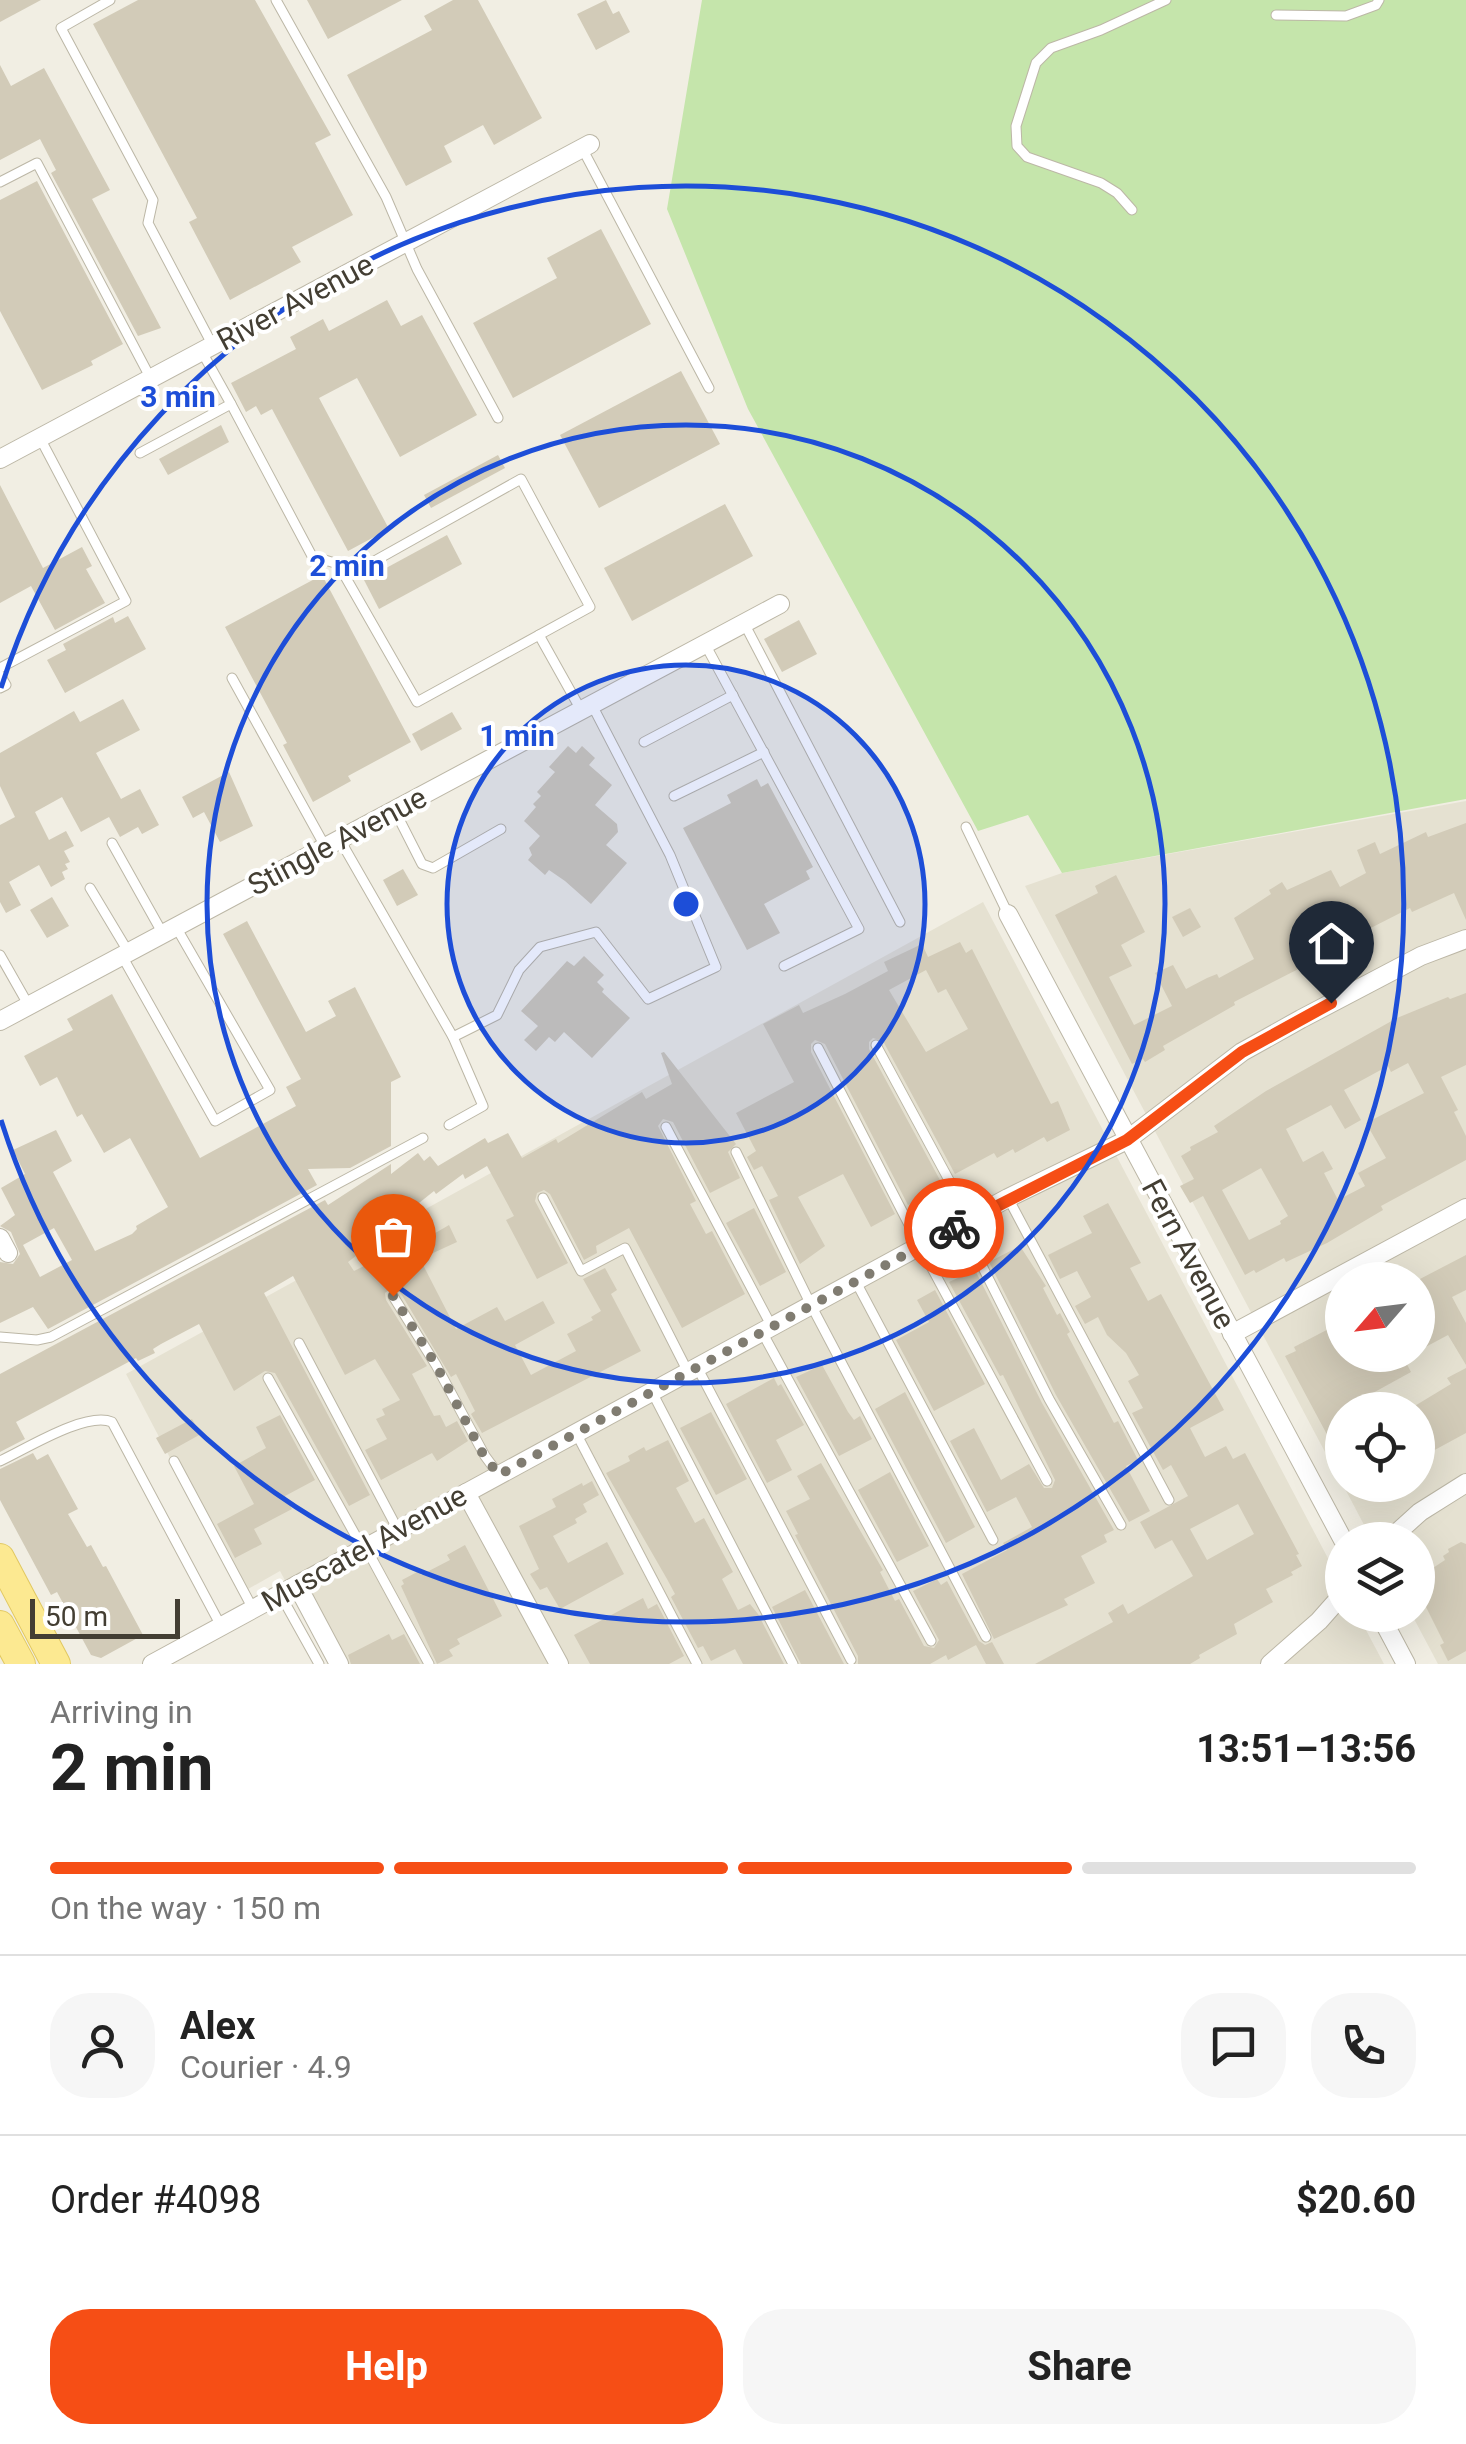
<!DOCTYPE html>
<html lang="en">
<head>
<meta charset="utf-8">
<style>
	body { margin:0; font-family:Roboto,sans-serif; background:#f6f6f6; color:#222; height:100vh; display:flex; flex-direction:column; font-size:38px; white-space:nowrap }
	* { box-sizing:border-box; margin:0 }
	p { font-size:32px; color:#767676 }
	.icon { flex:none; width:55px; height:55px; fill:none; stroke:currentColor; stroke-width:2; stroke-linecap:round; stroke-linejoin:round }
	.map { position:relative; height:1664px; overflow:hidden }
	.sheet { display:flex; flex-direction:column; background:#fff; flex:1 }
	.sheet>* { flex:none }
	.needle { width:65px; rotate:242deg }
	.fabs { position:absolute; left:1325px; top:1262px; display:grid; gap:20px }
	.fabs a { display:grid; place-items:center; width:110px; height:110px; border-radius:50%; background:#fff; box-shadow:0 10px 40px #0002; font-size:50px }
	.scale { position:absolute; left:30px; bottom:25px; width:150px; box-sizing:border-box; padding-left:10px; border:5px solid #433e33; border-top:0; font-size:28px; line-height:35px; white-space:nowrap; color:#433e33; -webkit-text-stroke:8px #fff; paint-order:stroke }
	.pin { position:absolute; display:grid; place-items:center; width:85px; height:85px; color:#fff; margin:-102px -42px; border-radius:50% 50% 50% 0; rotate:-45deg; box-shadow:0 0 10px #0007 }
	.pin .icon { rotate:45deg }
	.courier { position:absolute; display:grid; place-items:center; width:100px; height:100px; margin:-50px; border:8px solid #f64e15; border-radius:50%; background:#fff; color:#222; box-shadow:0 2px 12px #0007 }
	.overview em { font-style:normal; font-weight:700 }
	.overview div { display:flex; flex-direction:column-reverse }
	.overview { display:flex; align-items:center; justify-content:space-between; height:170px; padding:0 50px }
	h1 { font-size:65px; font-weight:700; line-height:75px }
	.bar { display:grid; grid-template-columns:repeat(4,1fr); gap:15px 10px; align-content:center; height:120px; padding:0 50px }
	.bar i { height:12px; border-radius:8px; background:#e0e0e0 }
	.bar .on { background:#f64e15 }
	.bar p { grid-column:span 4 }
	.line { display:flex; align-items:center; gap:25px; padding:0 50px; border-top:2px solid #e0e0e0 }
	.line div { flex:1 }
	.round { display:grid; place-items:center; flex:none; width:105px; height:105px; border-radius:40px; background:#f6f6f6 }
	.primary-button { display:flex; gap:20px; margin-top:auto; padding:20px 50px }
	.primary-button a { flex:1; height:115px; border-radius:40px; background:#f64e15; color:#fff; font-size:40px; font-weight:700; line-height:115px; text-align:center }
	.primary-button a+a { background:#f6f6f6; color:#222 }
	.map>svg:first-child { display:block }
</style>
</head>
<body>
<div class="map">
<svg width="1466" height="1664" viewBox="0 0 1466 1664">
	<rect width="100%" height="100%" fill="#f1eee3"/>
	<g fill="#e5e1d1" fill-rule="evenodd">
		<path d="M 1466,801 L 1466,1664 L 1438,1664 L 1412,1615 L 1418,1615 L 1418,1540 L 1372,1540 L 1343,1485 L 1418,1485 L 1418,1410 L 1342,1410 L 1342,1484 L 1025,886 L 1062,873 ZM 1342,1280 L 1418,1280 L 1418,1355 L 1342,1355 Z"/>
		<polygon points="983,902 1342,1585 1342,1615 1358,1615 1384,1664 330,1664 280,1571 241,1593 126,1374"/>
	</g>
	<polygon fill="#c5e5ab" points="702,0 1466,0 1466,799 1062,873 1028,815 978,831 748,409 667,209"/>
	<g fill="#d2cbb8" fill-rule="evenodd">
		<polygon points="0,0 41,0 0,22"/>
		<polygon points="138,0 255,0 331,135 315,143 353,215 292,247 301,262 230,300 189,222 197,218 93,24"/>
		<polygon points="307,0 402,0 328,39"/>
		<polygon points="453,0 478,0 542,118 494,145 483,125 444,146 452,162 406,186 347,75 432,30 424,16"/>
		<polygon points="606,0 613,14 619,11 630,32 596,50 577,14"/>
		<polygon points="0,65 11,86 44,68 110,190 92,199 161,328 138,336 51,173 56,170 40,139 0,160"/>
		<polygon points="37,181 123,344 91,361 93,365 42,390 0,311 0,200"/>
		<polygon points="601,229 651,324 513,398 473,323 557,278 547,258"/>
		<polygon points="387,300 401,326 422,315 477,415 400,457 357,378 319,398 389,529 348,551 272,409 261,415 256,406 246,412 231,383 296,349 290,337 323,319 329,331"/>
		<polygon points="681,371 720,444 599,508 560,435"/>
		<polygon points="221,425 229,442 168,475 159,459"/>
		<polygon points="498,455 505,468 431,508 424,495"/>
		<polygon points="0,485 43,568 82,547 92,566 86,569 105,603 55,630 31,586 0,603"/>
		<polygon points="725,504 753,556 632,621 604,568"/>
		<polygon points="447,535 462,564 379,609 364,580"/>
		<polygon points="322,575 411,742 348,776 351,781 313,802 283,745 287,743 225,627"/>
		<polygon points="128,616 146,649 65,693 47,660 66,650 63,644 113,617 115,623"/>
		<polygon points="799,620 817,654 782,672 764,639"/>
		<polygon points="123,699 140,730 96,753 121,799 140,789 159,825 142,834 138,827 120,837 109,817 81,832 62,797 35,812 49,840 66,831 74,846 64,851 70,862 65,864 68,869 62,872 65,879 51,887 39,865 9,882 21,905 6,913 0,902 0,825 15,817 0,786 0,753 74,711 80,722"/>
		<polygon points="452,712 462,729 421,751 412,734"/>
		<polygon points="568,746 576,753 582,746 595,758 589,765 612,785 595,805 617,824 618,832 606,845 627,863 591,904 565,881 549,870 545,875 528,860 532,855 529,848 540,836 524,821 536,807 533,804 541,796 537,792 555,772 549,767"/>
		<polygon points="229,772 253,826 220,842 204,812 193,818 182,797"/>
		<polygon points="757,779 761,787 768,783 813,867 806,871 810,879 764,904 780,933 747,950 683,828 731,803 727,795"/>
		<polygon points="1466,823 1466,920 1454,893 1412,912 1410,908 1357,935 1359,938 1234,1002 1235,1005 1163,1046 1165,1050 1145,1062 1143,1059 1132,1064 1055,915 1098,893 1095,886 1116,875 1145,932 1121,945 1132,966 1109,977 1134,1025 1172,1006 1155,973 1173,965 1186,989 1207,978 1217,974 1219,978 1254,959 1234,918 1271,894 1269,890 1282,882 1287,890 1331,870 1340,887 1366,873 1357,850 1375,842 1380,854 1426,832 1428,837"/>
		<polygon points="403,869 418,895 397,906 383,880"/>
		<polygon points="52,897 69,926 47,938 30,910"/>
		<polygon points="1190,908 1201,927 1183,937 1172,917"/>
		<path d="M 247,921 L 306,1032 L 336,1016 L 328,1001 L 355,987 L 401,1077 L 391,1082 L 391,1146 L 350,1168 L 308,1169 L 317,1185 L 48,1329 L 33,1307 L 0,1323 L 0,1262 L 13,1264 L 20,1254 L 11,1232 L 0,1226 L 15,1215 L 1,1188 L 25,1174 L 13,1150 L 56,1130 L 72,1161 L 53,1172 L 95,1251 L 132,1234 L 137,1229 L 136,1226 L 168,1207 L 130,1138 L 104,1153 L 82,1114 L 77,1117 L 57,1077 L 40,1086 L 24,1056 L 73,1030 L 67,1019 L 112,994 L 200,1158 L 296,1106 L 286,1087 L 301,1079 L 223,934 ZM 54,1228 L 72,1260 L 40,1277 L 23,1245 Z"/>
		<path d="M 960,942 L 966,953 L 972,949 L 1051,1104 L 1058,1101 L 1070,1130 L 1047,1142 L 1044,1137 L 1015,1153 L 1013,1149 L 997,1158 L 994,1153 L 955,1174 L 883,1041 L 873,1038 L 869,1042 L 869,1049 L 941,1182 L 937,1184 L 939,1189 L 908,1205 L 825,1044 L 815,1040 L 811,1044 L 811,1052 L 895,1214 L 871,1227 L 843,1174 L 798,1197 L 825,1246 L 800,1264 L 769,1200 L 778,1196 L 762,1166 L 754,1170 L 747,1157 L 756,1151 L 736,1113 L 794,1082 L 763,1024 L 799,1005 L 803,1013 L 845,994 L 888,971 L 884,962 L 922,944 L 928,957 ZM 926,970 L 938,993 L 946,989 L 968,1029 L 926,1052 L 889,990 Z"/>
		<polygon points="584,956 604,975 597,982 604,989 602,992 630,1018 592,1058 564,1032 555,1042 549,1037 536,1051 524,1040 538,1026 521,1011 567,961 574,966"/>
		<path d="M 1466,993 L 1466,1065 L 1441,1077 L 1458,1110 L 1454,1112 L 1466,1136 L 1466,1160 L 1381,1206 L 1383,1210 L 1327,1243 L 1286,1262 L 1284,1258 L 1256,1273 L 1254,1270 L 1245,1275 L 1203,1196 L 1190,1203 L 1180,1186 L 1194,1179 L 1181,1156 L 1191,1150 L 1190,1147 L 1218,1132 L 1214,1126 L 1266,1091 L 1397,1018 L 1448,997 L 1450,999 ZM 1408,1063 L 1424,1093 L 1366,1123 L 1386,1158 L 1358,1173 L 1365,1186 L 1338,1200 L 1324,1173 L 1333,1169 L 1323,1151 L 1303,1162 L 1286,1129 L 1331,1105 L 1345,1129 L 1361,1120 L 1344,1090 L 1388,1066 L 1391,1072 ZM 1261,1168 L 1288,1216 L 1280,1221 L 1281,1224 L 1249,1240 L 1222,1190 Z"/>
		<polygon points="664,1052 736,1144 728,1152 740,1178 710,1193 673,1122 663,1119 658,1126 696,1201 690,1204 706,1234 712,1231 745,1294 682,1328 629,1228 596,1246 597,1253 584,1260 550,1194 544,1190 537,1193 535,1201 568,1263 537,1279 506,1220 514,1216 487,1166 465,1179 463,1174 436,1194 434,1191 409,1211 411,1213 393,1221 395,1226 348,1262 354,1271 406,1245 408,1249 449,1225 457,1242 420,1259 456,1329 497,1307 505,1321 543,1301 555,1323 515,1345 531,1375 576,1351 567,1334 593,1320 591,1317 601,1311 583,1279 605,1268 617,1290 611,1294 641,1351 482,1433 471,1414 475,1411 456,1374 451,1377 400,1292 390,1289 385,1293 386,1300 427,1366 412,1374 434,1416 440,1415 446,1427 457,1421 468,1441 437,1461 432,1453 381,1480 365,1450 387,1439 376,1419 385,1415 382,1409 400,1400 375,1359 345,1375 293,1276 264,1293 370,1495 349,1506 275,1373 265,1371 234,1391 199,1324 161,1344 153,1349 155,1353 138,1361 136,1358 16,1422 25,1439 0,1452 0,1374 325,1200 328,1205 391,1164 391,1174 418,1153 424,1161 430,1156 438,1166 485,1138 488,1143 508,1133 522,1158 556,1139 558,1143 642,1092 646,1099 672,1084 661,1053"/>
		<path d="M 1108,1203 L 1141,1263 L 1130,1268 L 1148,1301 L 1161,1294 L 1224,1410 L 1190,1428 L 1205,1457 L 1226,1446 L 1233,1459 L 1245,1453 L 1299,1554 L 1296,1555 L 1302,1566 L 1291,1572 L 1293,1575 L 1266,1589 L 1273,1602 L 1234,1624 L 1237,1634 L 1199,1655 L 1200,1658 L 1190,1664 L 1035,1664 L 1113,1622 L 1108,1613 L 1123,1604 L 1128,1614 L 1193,1576 L 1172,1540 L 1155,1549 L 1140,1522 L 1188,1496 L 1171,1465 L 1163,1470 L 1132,1413 L 1143,1408 L 1128,1381 L 1139,1375 L 1126,1353 L 1107,1335 L 1098,1317 L 1085,1324 L 1075,1306 L 1091,1297 L 1077,1271 L 1060,1279 L 1048,1255 L 1092,1233 L 1083,1216 ZM 1238,1504 L 1254,1534 L 1207,1560 L 1190,1529 Z"/>
		<polygon points="754,1208 786,1272 760,1286 726,1223"/>
		<polygon points="1020,1246 1046,1286 1043,1288 1057,1315 1060,1313 1070,1332 1067,1334 1114,1423 1118,1421 1138,1460 1126,1466 1150,1511 1129,1522 1056,1395 989,1262"/>
		<polygon points="1466,1255 1466,1290 1452,1297 1466,1323 1466,1365 1448,1335 1418,1351 1418,1280"/>
		<polygon points="975,1270 1042,1403 1114,1530 1104,1535 1107,1542 1081,1556 1095,1583 1064,1599 1068,1605 994,1639 962,1574 1007,1550 1003,1543 1032,1527 1016,1497 987,1512 950,1441 974,1428 1001,1480 1029,1464 1044,1488 1052,1488 1055,1480 1003,1375 1000,1376 949,1282"/>
		<polygon points="935,1290 985,1384 934,1411 896,1340 929,1322 917,1300"/>
		<polygon points="1342,1322 1342,1355 1402,1355 1411,1372 1342,1410 1342,1435 1331,1442 1285,1356 1296,1351 1294,1347"/>
		<polygon points="822,1365 848,1412 854,1420 860,1416 872,1439 839,1456 796,1377"/>
		<polygon points="1466,1368 1466,1433 1418,1459 1418,1410 1413,1407 1451,1384 1447,1378"/>
		<polygon points="774,1378 778,1386 781,1384 804,1425 776,1440 792,1470 767,1483 726,1404"/>
		<polygon points="905,1392 975,1527 946,1543 875,1409"/>
		<polygon points="711,1412 747,1479 716,1495 680,1428"/>
		<polygon points="280,1415 315,1480 285,1496 292,1509 254,1529 262,1544 235,1558 217,1524 254,1504 234,1466 266,1448 256,1427"/>
		<polygon points="192,1419 201,1434 165,1454 156,1438"/>
		<polygon points="668,1440 689,1481 676,1488 695,1523 704,1518 733,1572 722,1579 738,1610 750,1604 758,1614 784,1664 743,1664 735,1649 711,1661 703,1646 698,1648 671,1597 675,1594 667,1579 606,1473 630,1461 628,1456 644,1447 646,1451"/>
		<polygon points="33,1453 37,1460 48,1454 78,1509 68,1514 87,1547 91,1545 103,1567 106,1566 143,1635 101,1658 91,1655 57,1592 51,1595 0,1500 0,1469"/>
		<polygon points="821,1463 883,1570 880,1572 895,1601 899,1599 924,1646 934,1648 939,1640 913,1591 937,1579 941,1585 947,1581 979,1641 985,1645 992,1642 1004,1664 986,1664 976,1645 948,1660 946,1655 930,1664 858,1664 858,1656 795,1535 798,1534 786,1511 810,1499 797,1476"/>
		<polygon points="890,1472 929,1546 897,1562 858,1490"/>
		<polygon points="592,1481 599,1495 583,1504 587,1512 575,1519 577,1523 553,1536 568,1563 607,1542 624,1574 560,1609 547,1587 540,1590 530,1574 539,1569 519,1526 556,1507 552,1499 582,1483 583,1486"/>
		<polygon points="1461,1542 1466,1544 1466,1651 1448,1661 1440,1645 1444,1643 1418,1591 1418,1578 1445,1560 1443,1556 1449,1552 1448,1549"/>
		<polygon points="465,1545 502,1616 457,1639 460,1644 449,1650 453,1656 437,1664 401,1586 404,1584 402,1580 419,1571 421,1575 450,1560 447,1555"/>
		<polygon points="805,1590 844,1664 801,1664 772,1607"/>
		<polygon points="643,1598 648,1609 657,1604 684,1656 669,1664 590,1664 574,1635"/>
		<polygon points="389,1634 392,1640 404,1634 420,1664 351,1664 348,1655"/>
	</g>
	<g fill="none" stroke-linecap="round" stroke-linejoin="round">
		<g stroke="#bcb7a6" stroke-width="11">
			<g id="lane">
				<polyline points="110,0 61,28 153,200 148,223 213,346"/>
				<polyline points="276,0 386,197 417,269 498,418"/>
				<polyline points="1276,15 1346,16 1376,5 1379,0"/>
				<polyline points="582,148 709,388"/>
				<polyline points="0,182 37,163 151,379"/>
				<polyline points="1132,210 1117,193 1101,183 1027,157 1017,146 1016,126 1036,63 1051,48 1101,30 1166,0"/>
				<polyline points="231,404 312,556 338,564 417,702 590,607 521,479 346,577"/>
				<polyline points="140,453 231,404 202,352"/>
				<polyline points="744,623 900,922"/>
				<polyline points="539,635 581,710"/>
				<polyline points="705,644 859,929 784,966"/>
				<polyline points="0,668 126,601 40,438"/>
				<polyline points="0,675 6,685 0,688"/>
				<polyline points="232,678 326,848"/>
				<polyline points="644,742 733,695"/>
				<polyline points="674,796 764,752"/>
				<polyline points="395,811 422,864 433,868 501,829"/>
				<polyline points="966,827 1008,914"/>
				<polyline points="340,840 453,1037 497,1015 519,970 540,947 596,932 648,999 716,967 670,855 592,705"/>
				<polyline points="112,843 163,934"/>
				<polyline points="90,888 129,953"/>
				<polyline points="0,955 29,1006"/>
				<polyline points="122,956 215,1121 270,1090 176,927"/>
				<polyline points="876,1045 970,1219"/>
				<polyline points="818,1048 920,1246 1047,1481"/>
				<polyline points="449,1125 483,1106 453,1037"/>
				<polyline points="666,1127 772,1327"/>
				<polyline points="736,1152 811,1305 986,1637"/>
				<polyline points="543,1198 581,1271 625,1248 688,1372"/>
				<polyline points="1008,1198 1169,1500"/>
				<polyline points="961,1224 1049,1399 1121,1525"/>
				<polyline points="856,1282 993,1540"/>
				<polyline points="393,1296 436,1365 485,1456 499,1475"/>
				<polyline points="762,1332 931,1641"/>
				<polyline points="0,1337 37,1340 51,1337 423,1138"/>
				<polyline points="299,1343 398,1530"/>
				<polyline points="697,1367 851,1660"/>
				<polyline points="268,1378 363,1549"/>
				<polyline points="652,1392 793,1664"/>
				<polyline points="576,1433 697,1664"/>
				<path d="M 0,1461 C 26,1449 86,1411 112,1422 L 221,1626"/>
				<polyline points="174,1461 253,1609"/>
				<polyline points="366,1548 429,1664"/>
				<polyline points="280,1594 319,1664"/>
			</g>
		</g>
		<g stroke="#bcb7a6" stroke-width="20">
			<g id="street">
				<polyline points="0,459 590,144"/>
				<polyline points="1008,914 1343,1540"/>
				<polyline points="0,1021 780,604"/>
				<polyline points="0,1238 8,1253"/>
				<polyline points="1232,1334 1466,1208"/>
				<polyline points="466,1493 559,1664"/>
				<polyline points="1389,1540 1420,1512 1466,1483"/>
				<polyline points="297,1585 339,1664"/>
				<polyline points="1380,1615 1406,1664"/>
				<polyline points="152,1664 1008,1198 1127,1140 1242,1052 1301,1019 1421,956 1466,939"/>
				<polyline points="1270,1664 1319,1621 1342,1595"/>
			</g>
		</g>
		<g stroke="#e1c861" stroke-width="30">
			<g id="primary">
				<polyline points="0,1558 56,1664"/>
				<polyline points="0,1625 21,1664"/>
			</g>
		</g>
		<use href="#lane" stroke="#fff" stroke-width="9"/>
		<use href="#street" stroke="#fff" stroke-width="18"/>
		<use href="#primary" stroke="#fce991" stroke-width="28"/>
	</g>
	<g fill="none" stroke-linecap="round" stroke-linejoin="round">
		<polyline stroke="#807c71" stroke-width="10" stroke-dasharray="0 18" points="393,1296 436,1365 484,1456 499,1475 954,1228"/>
		<polyline stroke="#f64e15" stroke-width="12" points="954,1228 1127,1140 1242,1052 1331,1003"/>
	</g>
	<circle cx="686" cy="904" r="239" fill="#1d4ed8" fill-opacity=".12"/>
	<g fill="none" stroke="#1d4ed8" stroke-width="5">
		<circle cx="686" cy="904" r="239"/>
		<circle cx="686" cy="904" r="479"/>
		<path d="M1 688A718 718 0 1 1 1 1120"/>
	</g>
	<g text-anchor="middle" dominant-baseline="central" stroke-width="8" stroke-linejoin="round" paint-order="stroke">
		<g font-size="30" fill="#433e33" stroke="#fff">
			<text transform="translate(295 302) rotate(-28)">River Avenue</text>
			<text transform="translate(337 841) rotate(-28)">Stingle Avenue</text>
			<text transform="translate(1189 1254) rotate(62)">Fern Avenue</text>
			<text transform="translate(364 1548) rotate(-29)">Muscatel Avenue</text>
		</g>
	</g>
	<circle cx="686" cy="904" r="15" fill="#1d4ed8" stroke="#fff" stroke-width="5"/>
	<g font-size="30" text-anchor="middle" font-weight="bold" fill="#1d4ed8" stroke="#fff" stroke-width="8" stroke-linejoin="round" paint-order="stroke">
		<text x="178" y="407">3 min</text>
		<text x="347" y="576">2 min</text>
		<text x="517" y="746">1 min</text>
	</g>
</svg>
<div class="fabs">
<a><svg class="needle" viewBox="-14 -14 28 28"><path d="M0-13l5 13h-10z" fill="#e53935"/><path d="M0 13l5-13h-10z" fill="#767676"/></svg></a>
<a><svg class="icon" aria-label="locate" viewBox="0 0 24 24"><circle cx="12" cy="12" r="6"/><path d="M12 2v4M12 18v4M2 12h4M18 12h4"/></svg></a>
<a><svg class="icon" aria-label="layers" viewBox="0 0 24 24"><path d="M12 4l9 5-9 5-9-5zM3 14l9 5 9-5"/></svg></a>
</div>
<div class="scale">50 m</div>
<div class="pin" style="left:393px;top:1296px;background:#ea580c"><svg class="icon" aria-label="bag" viewBox="0 0 24 24"><path d="M5 8h14l-1 12H6zM9 8a3 3 0 0 1 6 0"/></svg></div>
<div class="pin" style="left:1331px;top:1003px;background:#1f2937"><svg class="icon" aria-label="home" viewBox="0 0 24 24"><path d="M3 11l9-7 9 7M6 9v11h12V9"/></svg></div>
<div class="courier" style="left:954px;top:1228px"><svg class="icon" aria-label="bike" viewBox="0 0 24 24"><circle cx="6" cy="16" r="4"/><circle cx="18" cy="16" r="4"/><path d="M6 16l4-8h5l3 8M10 8l3 8H6M13 5h3"/></svg></div>
</div>
<section class="sheet">
<div class="overview"><div><h1>2 min</h1><p>Arriving in</p></div><em>13:51–13:56</em></div>
<div class="bar"><i class="on"></i><i class="on"></i><i class="on"></i><i></i><p>On the way · 150 m</p></div>
<div class="line" style="height:180px"><a class="round"><svg class="icon" aria-label="person" viewBox="0 0 24 24"><circle cx="12" cy="8" r="4"/><path d="M4 21q1-7 8-7t8 7"/></svg></a><div><b>Alex</b><p>Courier · 4.9</p></div><a class="round"><svg class="icon" aria-label="chat" viewBox="0 0 24 24"><path d="M4 5h16v11H9l-5 4z"/></svg></a><a class="round"><svg class="icon" aria-label="phone" viewBox="0 0 24 24"><path d="M5 4h4l2 5-3 2q2 4 5 5l2-3 5 2v4C11 20 4 13 5 4z"/></svg></a></div>
<div class="line" style="height:130px"><div>Order #4098</div><b>$20.60</b></div>
<div class="primary-button"><a>Help</a><a>Share</a></div>
</section>
</body>
</html>
